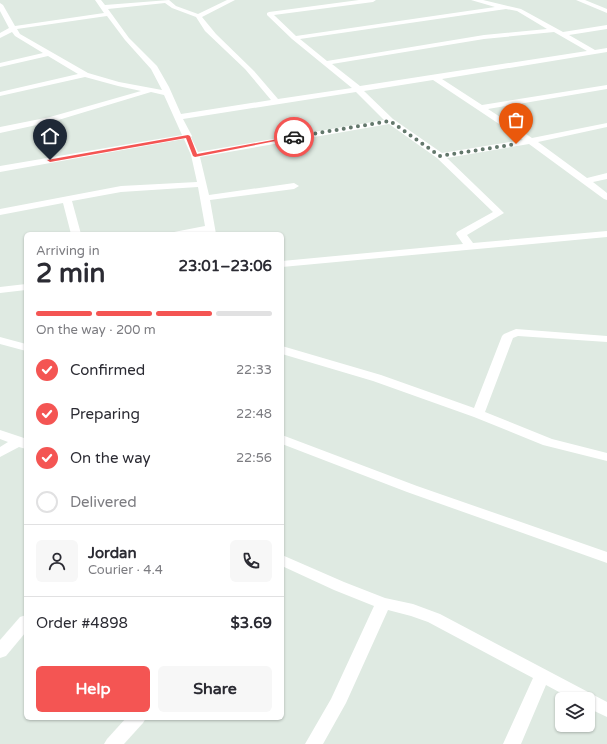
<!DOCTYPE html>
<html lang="en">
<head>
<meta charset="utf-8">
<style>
	body { margin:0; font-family:"Varela Round",sans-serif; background:#f7f7f7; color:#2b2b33; height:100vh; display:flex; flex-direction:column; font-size:15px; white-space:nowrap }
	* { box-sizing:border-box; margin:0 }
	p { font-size:13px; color:#7c7c81 }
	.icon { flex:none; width:22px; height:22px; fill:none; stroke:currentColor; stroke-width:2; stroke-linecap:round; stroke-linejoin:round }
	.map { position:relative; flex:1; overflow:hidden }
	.sheet { position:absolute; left:24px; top:232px; width:260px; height:488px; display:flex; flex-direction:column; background:#fff; border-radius:6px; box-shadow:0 1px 3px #0004 }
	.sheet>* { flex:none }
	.fabs { position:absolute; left:555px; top:692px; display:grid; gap:8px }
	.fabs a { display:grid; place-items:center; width:40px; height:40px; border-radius:6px; background:#fff; box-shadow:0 1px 3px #0004; font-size:20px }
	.pin { position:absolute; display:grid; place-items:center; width:34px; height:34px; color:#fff; margin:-41px -17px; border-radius:50% 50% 50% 0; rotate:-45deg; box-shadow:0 0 4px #0007 }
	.pin .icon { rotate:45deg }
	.courier { position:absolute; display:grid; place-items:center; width:40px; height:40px; margin:-20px; border:3px solid #f45553; border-radius:50%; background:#fff; color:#222; box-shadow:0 1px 5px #0007 }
	.summary em { font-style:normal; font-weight:700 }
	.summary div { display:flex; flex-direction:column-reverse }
	.summary { display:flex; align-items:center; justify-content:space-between; height:68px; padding:0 12px }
	h1 { font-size:26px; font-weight:700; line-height:30px }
	.bar { display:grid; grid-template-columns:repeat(4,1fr); gap:6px 4px; align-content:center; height:48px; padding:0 12px }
	.bar i { height:5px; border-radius:3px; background:#e1e1e2 }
	.bar .active { background:#f45553 }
	.bar p { grid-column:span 4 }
	.line { display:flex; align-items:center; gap:10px; padding:0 12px; border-top:1px solid #e1e1e2 }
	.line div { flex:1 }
	.round { display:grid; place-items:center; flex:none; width:42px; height:42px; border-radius:6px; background:#f7f7f7 }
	ol { padding:0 12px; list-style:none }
	li { display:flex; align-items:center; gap:12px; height:44px }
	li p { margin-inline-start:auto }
	li .icon { padding:4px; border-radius:50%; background:#f45553; color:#fff; stroke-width:4 }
	li:last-child { color:#7c7c81 }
	li i { width:22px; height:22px; border:2px solid #e1e1e2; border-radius:50% }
	.button { display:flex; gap:8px; margin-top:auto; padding:8px 12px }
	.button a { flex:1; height:46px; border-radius:6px; background:#f45553; color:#fff; font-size:16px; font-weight:700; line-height:46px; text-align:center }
	.button a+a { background:#f7f7f7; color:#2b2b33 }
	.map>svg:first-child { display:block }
</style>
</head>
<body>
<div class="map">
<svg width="607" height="744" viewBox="0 0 607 744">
	<rect width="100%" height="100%" fill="#dfeae2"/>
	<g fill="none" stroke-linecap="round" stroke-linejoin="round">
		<g fill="#fff" fill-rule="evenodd">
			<path d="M 95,0 L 101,0 L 105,5 L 169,0 L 176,6 L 198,14 L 227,0 L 235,0 L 202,17 L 216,34 L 254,71 L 278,99 L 352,88 L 292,39 L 267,15 L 267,13 L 269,12 L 359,0 L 376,0 L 373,2 L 274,15 L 296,36 L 495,7 L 471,0 L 483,0 L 521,9 L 563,32 L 607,25 L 607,29 L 569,35 L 595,50 L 607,48 L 607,52 L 442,79 L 482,105 L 607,85 L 607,89 L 488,109 L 532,138 L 607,123 L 607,127 L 538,142 L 587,178 L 607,173 L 607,179 L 593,182 L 607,193 L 607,200 L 604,199 L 529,144 L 447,158 L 504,213 L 467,235 L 473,243 L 607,231 L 607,237 L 282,267 L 282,261 L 463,244 L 456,234 L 457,232 L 493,212 L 437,158 L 389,124 L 200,157 L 209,195 L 294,183 L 299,186 L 294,189 L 210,200 L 216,234 L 206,234 L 206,232 L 194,234 L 173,234 L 174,232 L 205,226 L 198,187 L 121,192 L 72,201 L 81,234 L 71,234 L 63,203 L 0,215 L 0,209 L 121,186 L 197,182 L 191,155 L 184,139 L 0,172 L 0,166 L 182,135 L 164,95 L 151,92 L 55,121 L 0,133 L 0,127 L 50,117 L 141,91 L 118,86 L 85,77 L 0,96 L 0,92 L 78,74 L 48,56 L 0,67 L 0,63 L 43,53 L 15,36 L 12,32 L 0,38 L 0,33 L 9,28 L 0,11 L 0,3 L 3,5 L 15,26 L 104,13 ZM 165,3 L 172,8 L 196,17 L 205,31 L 245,69 L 271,100 L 181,114 L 169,87 L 157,66 L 129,38 L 108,9 ZM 506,9 L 517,11 L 547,29 L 484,35 L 327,61 L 300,39 ZM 107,16 L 125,40 L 151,69 L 162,90 L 119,82 L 88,73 L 20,34 L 17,29 ZM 554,32 L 587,51 L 360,86 L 332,64 L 484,39 ZM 433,80 L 523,140 L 442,153 L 393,119 L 364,91 ZM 356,92 L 384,120 L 198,152 L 191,137 L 192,136 L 183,119 Z"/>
			<polygon points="576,0 585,0 607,9 607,13"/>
			<polygon points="26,284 26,290 0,293 0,287"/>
			<polygon points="516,329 607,336 607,342 518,336 513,338 485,412 552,439 607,453 607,461 543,445 474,417 373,381 282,354 282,346 381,375 474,408 502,336 504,334"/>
			<polygon points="0,337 26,344 26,351 0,344"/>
			<polygon points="0,430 24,438 26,440 26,449 19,447 0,457 0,447 8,442 0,439"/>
			<polygon points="282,435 417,486 607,552 607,563 407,492 282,444"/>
			<polygon points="282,555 344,582 385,598 413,604 440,614 607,702 607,717 588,708 588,699 572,699 546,685 521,744 503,744 533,678 428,622 411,616 388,610 346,703 323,744 305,744 331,699 374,606 334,590 282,566"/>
			<polygon points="26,615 26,632 6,656 0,658 0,640 20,617"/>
			<polygon points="126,718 146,718 143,723 124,744 104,744 107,739"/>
		</g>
	</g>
	<polygon fill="#f45553" points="188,135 190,136 197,154 294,136 296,137 195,157 193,156 186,138 50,162 47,160"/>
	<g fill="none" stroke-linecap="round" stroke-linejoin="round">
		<polyline stroke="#63786c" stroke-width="4" stroke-dasharray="0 7.2" points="294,137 390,121 440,156 516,144"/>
	</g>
</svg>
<div class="fabs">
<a><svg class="icon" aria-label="layers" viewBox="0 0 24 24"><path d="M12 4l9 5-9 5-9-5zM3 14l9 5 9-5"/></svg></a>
</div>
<div class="pin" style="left:516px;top:144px;background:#ea580c"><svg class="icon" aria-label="bag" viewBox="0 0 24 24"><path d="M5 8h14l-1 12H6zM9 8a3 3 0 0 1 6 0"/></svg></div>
<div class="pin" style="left:50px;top:160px;background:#1f2937"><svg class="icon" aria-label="home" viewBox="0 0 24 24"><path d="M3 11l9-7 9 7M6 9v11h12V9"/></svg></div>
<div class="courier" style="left:294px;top:137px"><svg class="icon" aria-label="car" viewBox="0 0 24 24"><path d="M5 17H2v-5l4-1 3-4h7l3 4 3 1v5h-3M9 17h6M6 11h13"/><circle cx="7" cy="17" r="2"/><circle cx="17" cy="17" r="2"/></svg></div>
<section class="sheet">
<div class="summary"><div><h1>2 min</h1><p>Arriving in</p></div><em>23:01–23:06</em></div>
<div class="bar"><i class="active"></i><i class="active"></i><i class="active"></i><i></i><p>On the way · 200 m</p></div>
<ol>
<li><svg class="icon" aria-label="check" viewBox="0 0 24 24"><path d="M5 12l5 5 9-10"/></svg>Confirmed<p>22:33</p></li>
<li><svg class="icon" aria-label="check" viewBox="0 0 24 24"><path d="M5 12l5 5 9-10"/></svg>Preparing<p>22:48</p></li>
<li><svg class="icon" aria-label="check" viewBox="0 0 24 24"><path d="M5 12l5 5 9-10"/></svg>On the way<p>22:56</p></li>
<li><i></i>Delivered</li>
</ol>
<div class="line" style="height:72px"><a class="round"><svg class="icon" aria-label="person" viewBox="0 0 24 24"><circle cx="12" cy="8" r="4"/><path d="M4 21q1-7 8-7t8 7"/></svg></a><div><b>Jordan</b><p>Courier · 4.4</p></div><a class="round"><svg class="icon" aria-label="phone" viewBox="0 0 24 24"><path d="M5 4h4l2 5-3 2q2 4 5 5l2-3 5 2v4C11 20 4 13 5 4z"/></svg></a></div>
<div class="line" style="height:52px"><div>Order #4898</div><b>$3.69</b></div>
<div class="button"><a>Help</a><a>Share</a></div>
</section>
</div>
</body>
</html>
